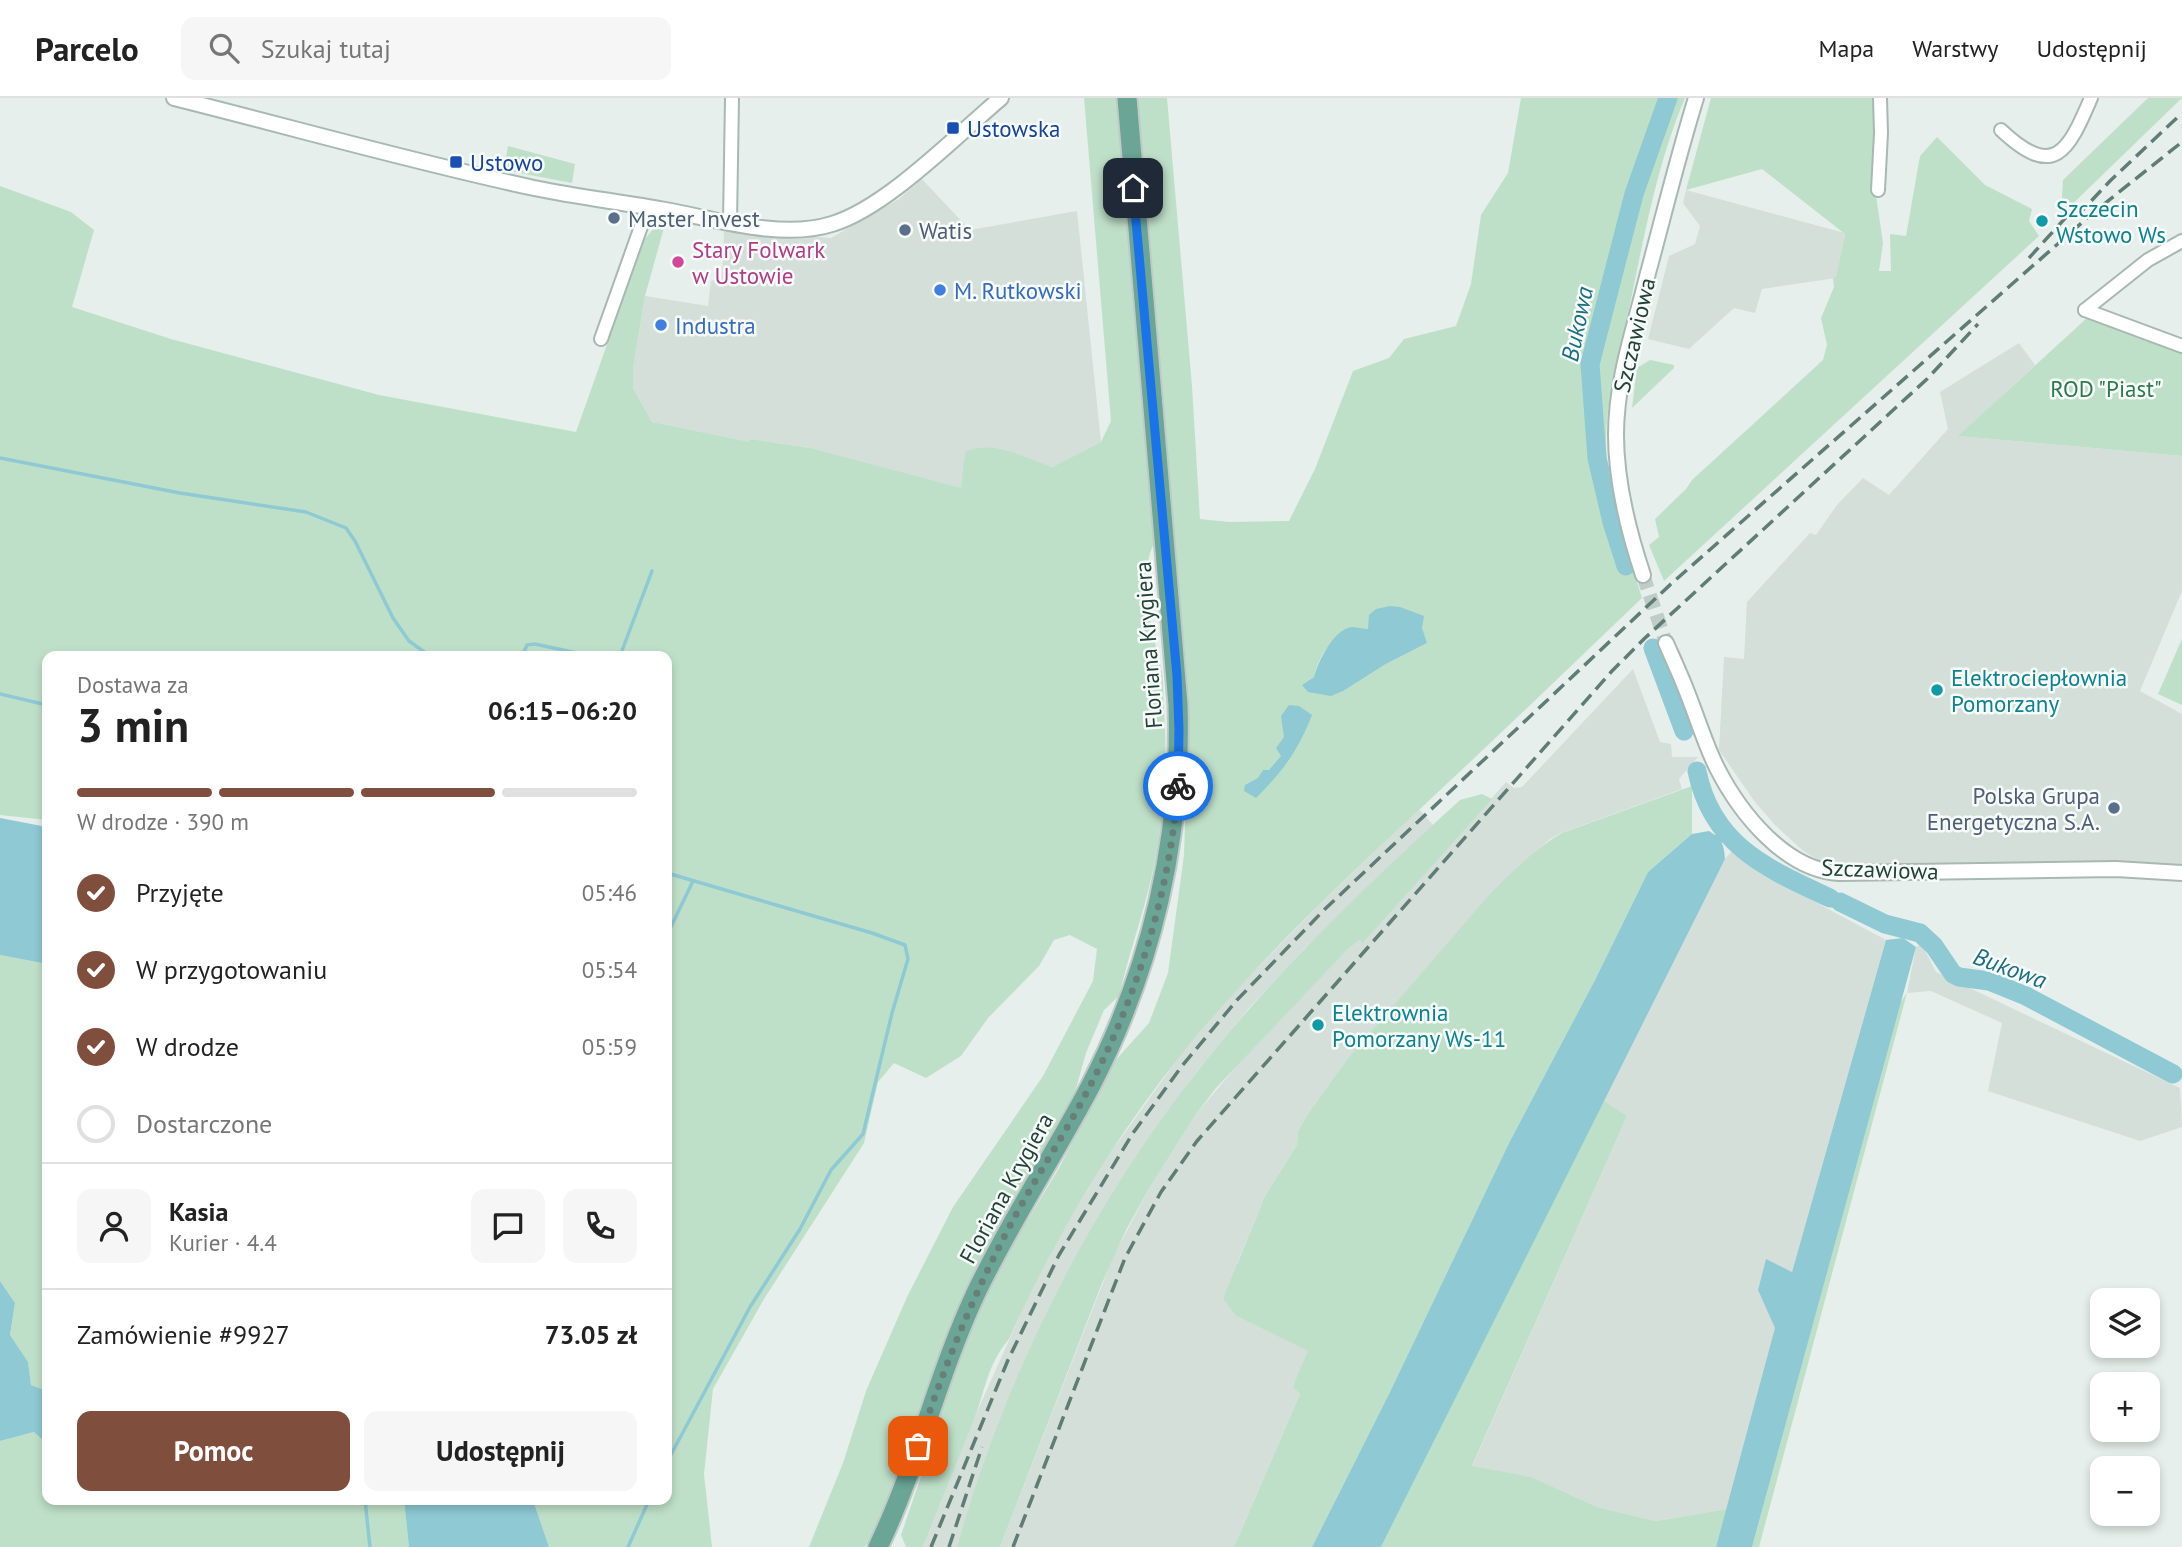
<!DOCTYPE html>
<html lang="pl">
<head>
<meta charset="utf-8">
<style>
	body { margin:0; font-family:"PT Sans",sans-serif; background:#f6f6f6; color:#222; height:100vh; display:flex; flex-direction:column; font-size:26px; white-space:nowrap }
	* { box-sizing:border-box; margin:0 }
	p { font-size:23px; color:#767676 }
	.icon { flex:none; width:38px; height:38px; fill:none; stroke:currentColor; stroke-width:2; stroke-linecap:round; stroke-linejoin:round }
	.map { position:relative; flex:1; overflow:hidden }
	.details { position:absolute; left:42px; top:553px; width:630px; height:854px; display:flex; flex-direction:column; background:#fff; border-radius:14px; box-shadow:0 4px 10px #0003 }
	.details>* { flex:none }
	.controls { position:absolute; left:2090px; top:1190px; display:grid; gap:14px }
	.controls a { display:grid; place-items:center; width:70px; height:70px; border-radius:14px; background:#fff; box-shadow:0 4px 10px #0003; font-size:35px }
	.pin { position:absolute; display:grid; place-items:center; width:60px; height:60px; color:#fff; margin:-30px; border-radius:14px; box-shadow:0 4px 10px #0006 }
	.courier { position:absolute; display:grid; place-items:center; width:70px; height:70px; margin:-35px; border:5px solid #1a73e8; border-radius:50%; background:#fff; color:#222; box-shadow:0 2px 9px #0007 }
	.overview em { font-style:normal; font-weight:700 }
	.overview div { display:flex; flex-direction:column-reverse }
	.overview { display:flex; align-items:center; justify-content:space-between; height:119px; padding:0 35px }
	h1 { font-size:46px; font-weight:700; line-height:52px }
	.bar { display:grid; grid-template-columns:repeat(4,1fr); gap:10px 7px; align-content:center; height:84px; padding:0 35px }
	.bar i { height:9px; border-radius:5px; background:#e0e0e0 }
	.bar .current { background:#804e3d }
	.bar p { grid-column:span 4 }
	.line { display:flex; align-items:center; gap:18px; padding:0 35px; border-top:2px solid #e0e0e0 }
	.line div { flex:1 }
	.round { display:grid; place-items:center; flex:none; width:74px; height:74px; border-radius:14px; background:#f6f6f6 }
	ol { padding:0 35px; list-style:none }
	li { display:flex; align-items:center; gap:21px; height:77px }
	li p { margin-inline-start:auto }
	li .icon { padding:7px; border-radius:50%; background:#804e3d; color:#fff; stroke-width:4 }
	li:last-child { color:#767676 }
	li i { width:38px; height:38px; border:4px solid #e0e0e0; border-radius:50% }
	.action { display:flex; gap:14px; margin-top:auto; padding:14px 35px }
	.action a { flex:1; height:80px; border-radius:14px; background:#804e3d; color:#fff; font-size:28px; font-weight:700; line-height:80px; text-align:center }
	.action a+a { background:#f6f6f6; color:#222 }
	header { display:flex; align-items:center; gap:42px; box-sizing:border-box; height:98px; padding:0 35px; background:#fff; border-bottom:2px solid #e0e0e0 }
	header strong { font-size:33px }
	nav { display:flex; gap:38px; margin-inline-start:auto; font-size:24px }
	.search { width:490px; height:63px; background:#f6f6f6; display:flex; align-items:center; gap:18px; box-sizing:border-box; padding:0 24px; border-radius:14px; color:#767676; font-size:26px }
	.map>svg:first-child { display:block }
</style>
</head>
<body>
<header>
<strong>Parcelo</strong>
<div class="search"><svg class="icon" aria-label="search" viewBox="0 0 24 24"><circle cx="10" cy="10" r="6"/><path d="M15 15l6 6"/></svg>Szukaj tutaj</div>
<nav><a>Mapa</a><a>Warstwy</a><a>Udostępnij</a></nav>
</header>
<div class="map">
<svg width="2182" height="1449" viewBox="0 0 2182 1449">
	<rect width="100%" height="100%" fill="#e6efeb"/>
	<g fill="#d4dfda">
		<polygon points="920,79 970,132 1077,113 1101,344 1052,369 999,351 965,355 962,391 811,350 750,341 750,345 652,324 633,290 633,271 645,198 708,208 711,183 722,181 724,132 831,140 899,101 917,85"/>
		<polygon points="1686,92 1845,135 1836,180 1762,191 1755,215 1734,210 1689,251 1648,241 1669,158 1695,146 1700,128 1683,105"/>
		<polygon points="2019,245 2035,267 1959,338 2182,358 2182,493 2140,593 2182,616 2182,770 2089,766 1864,767 1833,765 1818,762 1802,752 1774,726 1755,704 1719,652 1724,559 1744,561 1747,504 1810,435 1816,437 1837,407 1863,380 1889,397 1948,331 1940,294"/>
		<polygon points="1633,571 1660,644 1671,646 1672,659 1698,659 1679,681 1682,691 1561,735 1550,741 1498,788 1348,960 1309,1014 1298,1033 1297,1047 1265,1098 1237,1165 1236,1218 1309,1253 1294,1285 1293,1290 1300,1296 1234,1449 1000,1449 1113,1159 1150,1089 1196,1016 1247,956 1348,851 1360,842 1364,844 1506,684 1514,690 1522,689"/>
		<polygon points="1419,711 1433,727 1304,851 1249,910 1197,973 1150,1038 1086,1141 1030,1250 999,1324 957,1449 923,1449 976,1316 1027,1202 1065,1128 1106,1061 1179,959 1233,895 1318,808"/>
		<polygon points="1733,752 1763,776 1886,842 1792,1174 1766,1162 1758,1192 1776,1230 1727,1411 1656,1423 1597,1409 1530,1379 1472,1369 1627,1018 1603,1002 1689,829 1725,761"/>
		<polygon points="1922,846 1936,874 2180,990 2182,1029 2140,1043 1988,993 2002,925 1931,893 1907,895 1916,849"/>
	</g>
	<g fill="#bfe0c8" fill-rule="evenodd">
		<path d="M 1084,0 L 1116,0 L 1156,441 C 1134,484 1153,530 1162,575 C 1164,587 1163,600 1164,612 C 1168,668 1164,726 1151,781 C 1142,820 1128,859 1119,898 L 1104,912 L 1086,955 L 1073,1001 L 1017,1094 L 960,1204 L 891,1400 L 865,1449 L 809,1449 L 843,1365 L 866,1293 L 907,1199 L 953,1109 L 1043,978 L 1093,883 L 1097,851 L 1070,837 L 1054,842 L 1039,868 L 988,920 L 961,958 L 926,980 L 894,965 L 878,984 L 864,1045 L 764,1201 L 713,1291 L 704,1376 L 712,1449 L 549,1449 L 533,1402 L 667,1402 L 667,558 L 47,558 L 47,722 L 0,717 L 0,88 L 71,114 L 94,132 L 72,209 L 171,241 L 379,297 L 576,334 L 644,142 L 655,129 L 665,126 L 645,198 L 633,271 L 633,290 L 652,324 L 749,344 L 750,341 L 811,350 L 961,390 L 965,354 C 991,341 1026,360 1052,369 L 1101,344 L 1111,323 Z"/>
		<path d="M 1138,0 L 1167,0 L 1192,288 L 1200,421 L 1229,424 L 1289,423 L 1315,371 L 1353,273 L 1389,260 L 1404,241 L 1456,228 L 1471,186 L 1481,117 L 1508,75 L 1521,0 L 1685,0 C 1655,70 1642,151 1626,225 C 1617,269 1602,316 1607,362 C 1612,409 1628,454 1642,500 C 1568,571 1494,642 1420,711 C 1336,789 1253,868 1181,957 C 1111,1044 1055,1140 1009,1241 C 988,1266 986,1289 975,1319 C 958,1362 940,1406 923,1449 L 906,1449 L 901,1437 L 933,1343 L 935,1324 L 950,1278 L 989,1192 L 1009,1153 L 1059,1070 L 1113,965 L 1149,925 L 1168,875 L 1184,757 L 1189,602 L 1154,207 ZM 1351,529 L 1427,545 L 1384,567 L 1302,587 L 1314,579 C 1319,558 1331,539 1351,529 Z"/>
		<polygon points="1711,0 1873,0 1875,91 1883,145 1879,173 1891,173 1890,136 1906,138 1920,58 1937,39 1985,87 2032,111 2029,123 2039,138 1664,483 1649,447 1659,439 1655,421 1686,391 1692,382 1823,262 1827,247 1821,220 1834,189 1833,180 1836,179 1845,136 1762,71 1686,92"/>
		<polygon points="2148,0 2182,0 2061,117 2063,82"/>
		<polygon points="508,48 575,66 572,85 504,72"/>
		<polygon points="2087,220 2103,223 2182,252 2182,358 1958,338"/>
		<polygon points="1650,262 1674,267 1674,270 1632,310 1637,270"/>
		<polygon points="2182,541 2182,607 2158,596"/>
		<path d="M 1692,688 L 1692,736 L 1648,774 L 1595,882 L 1509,1045 L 1389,1296 L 1312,1449 L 1234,1449 L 1300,1296 L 1293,1290 L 1294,1285 L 1308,1253 L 1236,1218 L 1224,1202 L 1224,1198 L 1265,1098 L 1297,1047 L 1298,1033 L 1309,1014 L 1348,960 L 1483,804 C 1501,783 1538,748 1562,735 Z"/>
		<path d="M 1482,696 L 1492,701 L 1363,845 L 1360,842 L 1348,851 L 1216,990 L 1196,1016 L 1150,1089 L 1126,1132 L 1102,1185 L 1000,1449 L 957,1449 C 1013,1251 1113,1064 1250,910 C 1315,836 1388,768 1460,702 Z"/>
		<polygon points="0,857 47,866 47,1293 31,1287 28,1264 10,1237 15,1205 0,1183"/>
		<polygon points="1907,895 1759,1449 1752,1449 1900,905"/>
		<polygon points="1603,1002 1627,1018 1472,1368 1531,1379 1597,1409 1656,1423 1727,1411 1716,1449 1381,1449"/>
		<polygon points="34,1334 47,1346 47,1402 404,1402 409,1449 0,1449 0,1343"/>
	</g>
	<g fill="#8ec9d4">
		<path d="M 1390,508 L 1400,509 L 1424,518 L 1422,530 L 1427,545 L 1384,567 L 1343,593 L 1331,598 L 1308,594 L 1302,587 L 1314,579 C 1318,564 1333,532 1351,529 C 1356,529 1363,531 1368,531 L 1369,517 L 1376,511 Z"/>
		<path d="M 1289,607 L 1299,608 L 1312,617 C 1298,653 1283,673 1256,700 L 1244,693 L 1245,687 L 1258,680 L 1263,672 L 1269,672 L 1281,658 L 1276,650 L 1284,639 L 1281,618 Z"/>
		<polygon points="0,720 47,729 47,866 0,857"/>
		<path d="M 1709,733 C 1722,741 1724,746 1725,761 L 1381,1449 L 1312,1449 L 1389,1296 L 1509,1045 L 1595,882 L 1648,774 L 1692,736 Z"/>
		<polygon points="1903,840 1916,849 1752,1449 1716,1449 1775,1230 1758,1192 1766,1161 1792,1174 1886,842"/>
		<polygon points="0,1183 15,1205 10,1237 28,1264 31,1287 47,1293 47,1346 34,1334 0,1343"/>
		<polygon points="404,1402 533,1402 549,1449 409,1449"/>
	</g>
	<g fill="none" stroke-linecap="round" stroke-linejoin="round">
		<g stroke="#8ec9d4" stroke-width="3.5">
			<polyline points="0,360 180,395 306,414 346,430 355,443 393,520 409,543 430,558"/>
			<polyline points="522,558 527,547 535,546 591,558"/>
			<polyline points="620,558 652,473"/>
			<polyline points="0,596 47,607"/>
			<polyline points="667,775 872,835 905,847 908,861 892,915 863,1036 831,1072 800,1131 750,1209 667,1364"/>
			<polyline points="667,837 693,783"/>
			<polyline points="365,1402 370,1449"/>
			<polyline points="628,1449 649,1402"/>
		</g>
		<polyline stroke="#8ec9d4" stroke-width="10" points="1710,749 1725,734"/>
		<g stroke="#8ec9d4" stroke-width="19">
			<polyline points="1626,468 1612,424 1597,360 1590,266 1634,96 1668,0"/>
			<polyline points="1653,550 1684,633"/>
			<path d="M 1697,673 C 1712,748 1768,771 1830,800"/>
			<polyline points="1840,804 1885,826 1920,835 1934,848 1953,876 1959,879 1989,883 2026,898 2173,976"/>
		</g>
		<polyline stroke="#bfccc8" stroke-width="14" stroke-dasharray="14 7" stroke-linecap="butt" points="1643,477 1666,545"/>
		<g stroke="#a8b8b2" stroke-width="16">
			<g id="minor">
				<path d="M 2001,32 C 2054,82 2068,54 2091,0"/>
				<polyline points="1878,92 1881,35 1880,0"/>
				<polyline points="730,124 732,0"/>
				<polyline points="2085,212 2148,162 2182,143"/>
				<polyline points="2085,212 2182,248"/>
				<polyline points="601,241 648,109"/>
			</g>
		</g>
		<g stroke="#a8b8b2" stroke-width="18">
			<g id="tertiary">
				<path d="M 174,0 C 294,30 413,64 534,90 C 577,99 621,104 665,112 C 715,121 782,142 832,126 C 886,110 957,37 1001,0"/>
				<path d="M 1643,477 C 1628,432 1616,385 1616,337 C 1616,281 1635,228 1648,175 C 1664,116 1678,58 1696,0"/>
				<path d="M 1666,545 C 1673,561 1681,578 1687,594 C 1697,619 1705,646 1717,670 C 1740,715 1785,772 1839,775 L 2116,771 L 2182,775"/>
			</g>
		</g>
		<g stroke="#c2cac8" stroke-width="23">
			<path id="primary" d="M 878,1449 C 917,1368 937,1279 975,1197 C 1009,1125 1053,1059 1090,989 C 1152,870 1182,740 1178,607 L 1127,0"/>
		</g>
		<use href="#minor" stroke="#fff" stroke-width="12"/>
		<use href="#tertiary" stroke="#fff" stroke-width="14"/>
		<use href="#primary" stroke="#6aa596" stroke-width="19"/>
		<g stroke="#5f7d75" stroke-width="3.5" stroke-dasharray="14 7" stroke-linecap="butt">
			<polyline points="2077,118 2110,83 2182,15"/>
			<polyline points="2029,160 2078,106"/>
			<polyline points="931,1449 1008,1262 1059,1157 1133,1035 1182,968 1237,902 1325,811 1672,485 2094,114 2182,44"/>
			<polyline points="949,1449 982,1349"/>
			<polyline points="1013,1449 1125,1160 1161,1094 1197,1043 1612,573 1645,540 1927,281 1978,226"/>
		</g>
	</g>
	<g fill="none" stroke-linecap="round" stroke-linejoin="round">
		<path stroke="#687f78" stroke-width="7" stroke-dasharray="0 12.6" d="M 918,1348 C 943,1271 974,1195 1012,1124 C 1037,1077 1067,1033 1091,986 C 1139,893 1170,792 1178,688"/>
		<polyline stroke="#1a73e8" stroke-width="9" points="1133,90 1177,578 1179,632 1178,688"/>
	</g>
	<g fill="#1a4fb4" stroke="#f7fbf9" stroke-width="2.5">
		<rect x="946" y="23" width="14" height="14" rx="3.5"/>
		<rect x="449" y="57" width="14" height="14" rx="3.5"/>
	</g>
	<g fill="#5c6f8a" stroke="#f7fbf9" stroke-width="2.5">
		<circle cx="614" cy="120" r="7"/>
		<circle cx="905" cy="132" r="7"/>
		<circle cx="2114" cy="710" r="7"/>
	</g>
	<g fill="#0f9aa8" stroke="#f7fbf9" stroke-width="2.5">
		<circle cx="2042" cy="123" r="7"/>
		<circle cx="1937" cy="592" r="7"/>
		<circle cx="1318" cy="927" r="7"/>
	</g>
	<circle fill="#d1479c" stroke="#f7fbf9" stroke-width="2.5" cx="678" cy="164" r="7"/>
	<g fill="#3f7fe0" stroke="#f7fbf9" stroke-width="2.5">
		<circle cx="940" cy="192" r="7"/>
		<circle cx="661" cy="227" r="7"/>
	</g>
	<g text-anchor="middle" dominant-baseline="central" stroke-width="5" stroke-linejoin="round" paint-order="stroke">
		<g font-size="23" fill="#164399" stroke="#f7fbf9" text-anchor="start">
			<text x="967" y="30">Ustowska</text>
			<text x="470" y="64">Ustowo</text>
		</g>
		<g font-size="23" fill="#0d838f" stroke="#f7fbf9" text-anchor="start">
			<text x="2056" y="110">Szczecin<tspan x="2056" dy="26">Wstowo Ws</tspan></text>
			<text x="1951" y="579">Elektrociepłownia<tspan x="1951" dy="26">Pomorzany</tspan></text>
			<text x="1332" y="914">Elektrownia<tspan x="1332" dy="26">Pomorzany Ws-11</tspan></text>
		</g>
		<g font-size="23" fill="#4e5e75" stroke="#f7fbf9" text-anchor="start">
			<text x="628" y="120">Master Invest</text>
			<text x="919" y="132">Watis</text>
			<text x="2100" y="697" text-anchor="end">Polska Grupa<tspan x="2100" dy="26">Energetyczna S.A.</tspan></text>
		</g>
		<g font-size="23" fill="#b23c85" stroke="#f7fbf9" text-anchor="start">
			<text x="692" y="151">Stary Folwark<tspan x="692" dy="26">w Ustowie</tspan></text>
		</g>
		<g font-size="23" fill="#366cbe" stroke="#f7fbf9" text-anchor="start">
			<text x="954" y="192">M. Rutkowski</text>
			<text x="675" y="227">Industra</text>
		</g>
		<g font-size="23" fill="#24423a" stroke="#f7fbf9">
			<text transform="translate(1634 237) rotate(-77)">Szczawiowa</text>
			<text transform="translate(1148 547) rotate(-94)">Floriana Krygiera</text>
			<text transform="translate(1880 771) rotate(2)">Szczawiowa</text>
			<text transform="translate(1006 1090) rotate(-61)">Floriana Krygiera</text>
		</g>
		<g font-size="23" fill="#2d7a4b" stroke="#f7fbf9">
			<text x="2106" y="290">ROD "Piast"</text>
		</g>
		<g font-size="24" font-style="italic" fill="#1c6f80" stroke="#f7fbf9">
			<text transform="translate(1577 226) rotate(-78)">Bukowa</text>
			<text transform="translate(2010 870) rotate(20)">Bukowa</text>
		</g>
	</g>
</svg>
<div class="controls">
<a><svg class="icon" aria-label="layers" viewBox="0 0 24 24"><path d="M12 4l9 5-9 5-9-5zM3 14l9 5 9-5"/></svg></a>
<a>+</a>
<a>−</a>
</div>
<div class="pin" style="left:918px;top:1348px;background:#ea580c"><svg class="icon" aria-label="bag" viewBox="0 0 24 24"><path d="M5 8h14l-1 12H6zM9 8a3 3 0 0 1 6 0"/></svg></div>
<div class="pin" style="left:1133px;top:90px;background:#1f2937"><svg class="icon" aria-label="home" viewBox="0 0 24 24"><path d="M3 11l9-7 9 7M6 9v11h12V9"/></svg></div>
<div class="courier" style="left:1178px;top:688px"><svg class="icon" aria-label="bike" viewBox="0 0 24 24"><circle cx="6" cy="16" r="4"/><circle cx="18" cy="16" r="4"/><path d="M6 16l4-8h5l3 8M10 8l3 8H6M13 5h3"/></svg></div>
<section class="details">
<div class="overview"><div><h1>3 min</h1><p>Dostawa za</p></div><em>06:15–06:20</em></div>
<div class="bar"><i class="current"></i><i class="current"></i><i class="current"></i><i></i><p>W drodze · 390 m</p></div>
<ol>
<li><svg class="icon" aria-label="check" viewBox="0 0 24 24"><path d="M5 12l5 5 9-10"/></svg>Przyjęte<p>05:46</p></li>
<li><svg class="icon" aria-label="check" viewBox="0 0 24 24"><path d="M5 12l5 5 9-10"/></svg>W przygotowaniu<p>05:54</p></li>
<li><svg class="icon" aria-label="check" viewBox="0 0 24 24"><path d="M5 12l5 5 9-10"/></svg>W drodze<p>05:59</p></li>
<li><i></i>Dostarczone</li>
</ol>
<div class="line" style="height:126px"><a class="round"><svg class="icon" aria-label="person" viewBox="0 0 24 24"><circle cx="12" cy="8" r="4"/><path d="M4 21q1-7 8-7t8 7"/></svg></a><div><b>Kasia</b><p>Kurier · 4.4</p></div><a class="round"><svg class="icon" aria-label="chat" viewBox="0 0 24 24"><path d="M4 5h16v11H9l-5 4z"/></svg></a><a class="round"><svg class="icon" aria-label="phone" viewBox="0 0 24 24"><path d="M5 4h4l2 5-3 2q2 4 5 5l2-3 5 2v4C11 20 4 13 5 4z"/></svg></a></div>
<div class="line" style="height:91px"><div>Zamówienie #9927</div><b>73.05 zł</b></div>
<div class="action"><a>Pomoc</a><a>Udostępnij</a></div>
</section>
</div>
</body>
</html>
